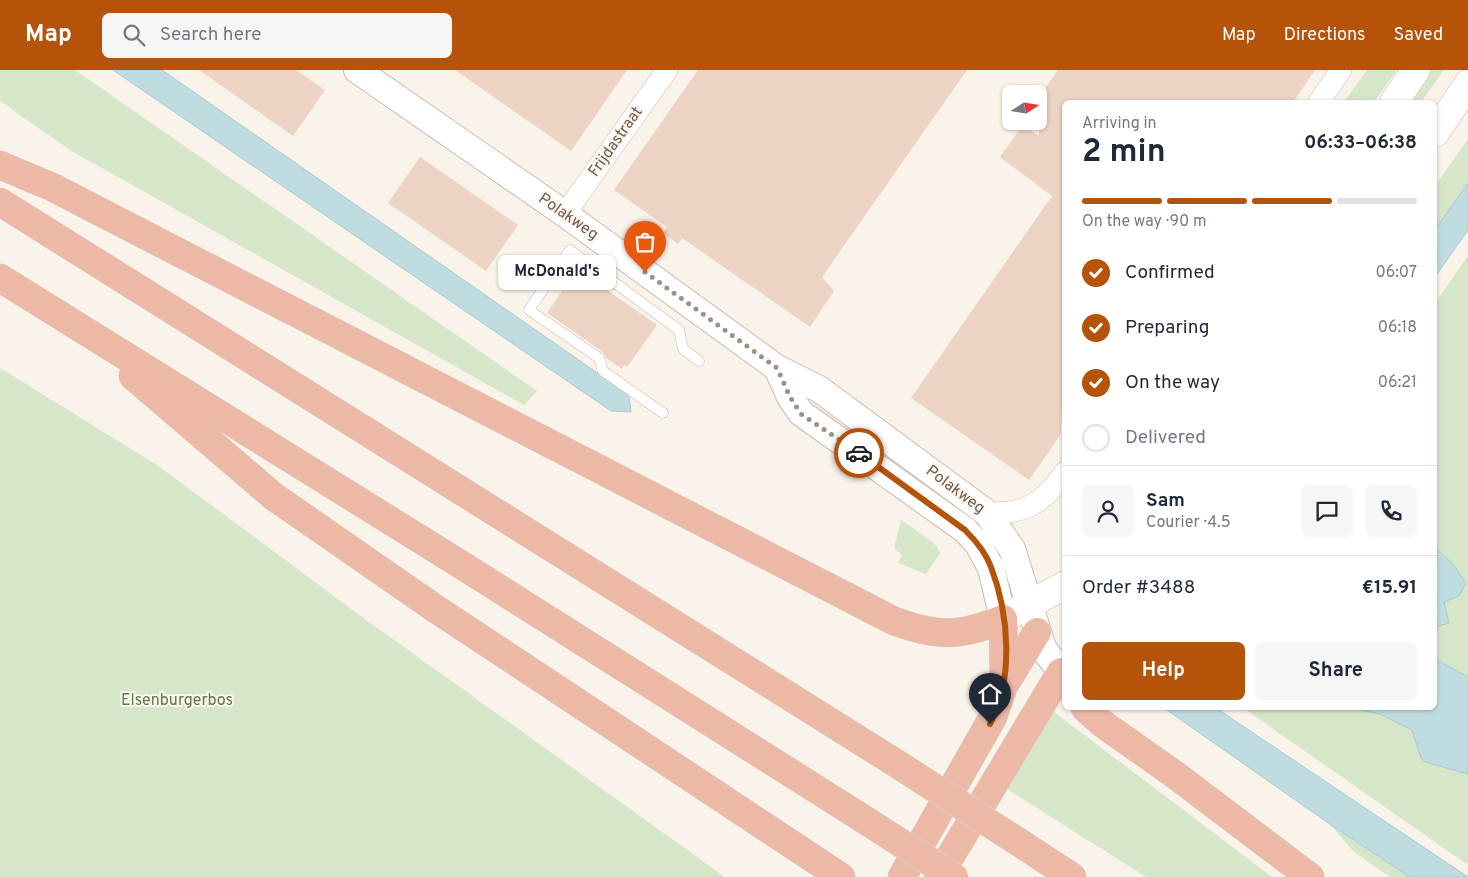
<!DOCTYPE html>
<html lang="en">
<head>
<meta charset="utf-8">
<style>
	body { margin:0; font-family:Overpass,sans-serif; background:#f6f6f7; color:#1f2937; height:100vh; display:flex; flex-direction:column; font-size:19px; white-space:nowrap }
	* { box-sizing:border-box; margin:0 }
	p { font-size:16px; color:#747a83 }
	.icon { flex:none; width:28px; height:28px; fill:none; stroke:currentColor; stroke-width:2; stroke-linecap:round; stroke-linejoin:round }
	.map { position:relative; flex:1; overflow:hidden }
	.side { position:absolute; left:1062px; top:30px; width:375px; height:610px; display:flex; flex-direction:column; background:#fff; border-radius:8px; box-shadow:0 1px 4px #0004 }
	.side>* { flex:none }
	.needle { width:32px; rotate:78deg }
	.tools { position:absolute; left:1002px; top:15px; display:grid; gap:10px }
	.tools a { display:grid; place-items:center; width:45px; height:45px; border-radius:8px; background:#fff; box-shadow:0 1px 4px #0004; font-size:25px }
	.pin { position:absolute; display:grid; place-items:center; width:42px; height:42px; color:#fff; margin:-51px -21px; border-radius:50% 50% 50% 0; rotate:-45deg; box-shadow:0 0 5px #0007 }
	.pin .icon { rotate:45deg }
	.courier { position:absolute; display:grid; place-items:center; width:50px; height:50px; margin:-25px; border:4px solid #b45309; border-radius:50%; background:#fff; color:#222; box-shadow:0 1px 6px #0007 }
	.bubble { position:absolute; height:35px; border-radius:8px; background:#fff; box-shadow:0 1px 4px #0004; font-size:16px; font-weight:700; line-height:35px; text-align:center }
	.head em { font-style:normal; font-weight:700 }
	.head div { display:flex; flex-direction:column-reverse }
	.head { display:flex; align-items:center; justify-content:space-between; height:85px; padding:0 20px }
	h1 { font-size:32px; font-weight:700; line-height:38px }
	.bar { display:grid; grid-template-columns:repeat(4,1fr); gap:8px 5px; align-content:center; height:60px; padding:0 20px }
	.bar i { height:6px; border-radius:4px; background:#e0e1e3 }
	.bar .current { background:#b45309 }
	.bar p { grid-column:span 4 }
	.line { display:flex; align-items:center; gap:12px; padding:0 20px; border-top:1px solid #e0e1e3 }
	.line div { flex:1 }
	.round { display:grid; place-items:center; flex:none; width:52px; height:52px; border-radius:8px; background:#f6f6f7 }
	ol { padding:0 20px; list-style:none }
	li { display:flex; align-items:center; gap:15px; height:55px }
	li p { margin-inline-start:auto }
	li .icon { padding:5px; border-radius:50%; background:#b45309; color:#fff; stroke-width:4 }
	li:last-child { color:#747a83 }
	li i { width:28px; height:28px; border:2px solid #e0e1e3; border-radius:50% }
	.primary-button { display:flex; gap:10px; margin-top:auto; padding:10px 20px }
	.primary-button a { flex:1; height:58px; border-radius:8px; background:#b45309; color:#fff; font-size:20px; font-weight:700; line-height:58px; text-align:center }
	.primary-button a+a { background:#f6f6f7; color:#1f2937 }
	header { display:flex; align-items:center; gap:30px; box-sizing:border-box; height:70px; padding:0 25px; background:#b45309; color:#fff }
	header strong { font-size:24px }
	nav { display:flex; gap:28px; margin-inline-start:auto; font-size:18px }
	.search { width:350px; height:45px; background:#f6f6f7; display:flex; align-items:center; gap:12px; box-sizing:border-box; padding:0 18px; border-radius:8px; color:#747a83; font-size:19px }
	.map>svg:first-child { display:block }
</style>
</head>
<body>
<header>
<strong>Map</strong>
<div class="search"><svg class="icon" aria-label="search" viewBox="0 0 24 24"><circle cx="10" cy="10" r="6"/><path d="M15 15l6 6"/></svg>Search here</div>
<nav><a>Map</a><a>Directions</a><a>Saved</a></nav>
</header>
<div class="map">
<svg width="1468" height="807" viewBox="0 0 1468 807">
	<rect width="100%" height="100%" fill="#faf3e9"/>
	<g fill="#d5e6c9">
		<polygon points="0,0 75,0 537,321 524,335 70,80 0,31"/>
		<polygon points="1367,0 1397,0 1374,32 1344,32"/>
		<polygon points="1430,0 1444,0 1421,32 1407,32"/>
		<polygon points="1468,69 1468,113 1435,160 1435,116"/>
		<polygon points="1468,186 1468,795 1243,638 1435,638 1435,233"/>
		<polygon points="0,298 157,395 369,552 725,807 0,807"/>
		<polygon points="901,450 934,473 940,483 926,504 898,493 902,485 894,478"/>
		<polygon points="1050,639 1272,807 1146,807 1007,719"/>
		<polygon points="1331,755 1410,807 1390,807 1353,781"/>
	</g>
	<g fill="#bfdde1" stroke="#a7ccd2">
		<polygon points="113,0 162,0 629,325 631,342 611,341"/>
		<polygon points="1468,113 1468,160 1435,207 1435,160"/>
		<polygon points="1435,478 1453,494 1466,513 1459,526 1444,532 1449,553 1435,557"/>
		<polygon points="1435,589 1468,607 1468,704 1425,692 1421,688 1412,660 1380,644 1350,638 1435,638"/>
		<polygon points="1164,638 1216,638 1468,807 1410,807 1331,755"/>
	</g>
	<g fill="#ecd3c4">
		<polygon points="199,0 296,0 325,20 293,66"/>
		<polygon points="455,0 627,0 571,81"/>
		<polygon points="698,0 967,0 822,207 834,221 810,257 682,168 678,174 663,163 667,157 614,120"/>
		<polygon points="1058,0 1315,0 1293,32 1065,32 1065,298 1063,301 1061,364 1029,410 911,328 1052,126 1000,87 1023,55 1039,66 1039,27"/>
		<polygon points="420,87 518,155 486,201 388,133"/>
		<polygon points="577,199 657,255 627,297 624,295 622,299 606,288 603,282 547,243"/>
	</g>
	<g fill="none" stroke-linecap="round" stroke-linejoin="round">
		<g stroke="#cbbbb0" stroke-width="11">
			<polyline id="service" points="663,343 603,301 599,288 529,240 570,180 679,260 683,279 699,291"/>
		</g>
		<g stroke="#cbbbb0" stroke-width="22">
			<g id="minor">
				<polyline points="1319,32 1341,0"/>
				<polyline points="565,144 667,0"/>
				<path d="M 987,443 C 1025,444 1043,434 1065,402"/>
			</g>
		</g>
		<g stroke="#cbbbb0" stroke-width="28">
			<g id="tertiary">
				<polyline points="357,0 565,144 777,298 819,319 987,443 1012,479 1043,578 1061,602"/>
				<polyline points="777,298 790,327 801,343 965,460 978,474 991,498 1003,549"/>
			</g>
		</g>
		<g stroke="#cdbcae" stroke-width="29">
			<g id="secondary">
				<polyline points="1394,32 1416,0"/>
				<polyline points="1435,63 1468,14"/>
				<polyline points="1003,549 1065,515"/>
			</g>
		</g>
		<g stroke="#d7d1ce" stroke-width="29">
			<g id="motorway">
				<path d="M 0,95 L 52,117 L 894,551 C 938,567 960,567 1003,549 L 1004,615 L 993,647 L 902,807"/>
				<polyline points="0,132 891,690"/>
				<polyline points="0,208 460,494 854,743"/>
				<polyline points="133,306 273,426 433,537 841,807"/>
				<polyline points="1005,614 1037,562"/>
				<polyline points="1085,638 1103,654 1174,704 1310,807"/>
				<polyline points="1020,773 1072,807"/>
				<polyline points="938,807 1061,602"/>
			</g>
		</g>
		<use href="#service" stroke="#fff" stroke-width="10"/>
		<use href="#minor" stroke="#fff" stroke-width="21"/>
		<use href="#tertiary" stroke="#fff" stroke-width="26"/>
		<use href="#secondary" stroke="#fff" stroke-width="28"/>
		<use href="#motorway" stroke="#ecb9a7" stroke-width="28"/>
		<g stroke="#d7d1ce" stroke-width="29" stroke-linecap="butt">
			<g id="motorway-bridge">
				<polyline points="891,690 1020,773"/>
				<polyline points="854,743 954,807"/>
			</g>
		</g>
		<use href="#motorway-bridge" stroke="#ecb9a7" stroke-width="28"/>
	</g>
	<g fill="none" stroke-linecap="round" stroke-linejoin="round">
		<polyline stroke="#a19085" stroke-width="5" stroke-dasharray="0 9" points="645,202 777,298 790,327 801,344 859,383"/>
		<path stroke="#b45309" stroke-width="6" d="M 859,383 L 965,460 C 976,471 986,483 991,497 C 1009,544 1014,609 990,654"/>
	</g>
	<g text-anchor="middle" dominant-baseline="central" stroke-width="4" stroke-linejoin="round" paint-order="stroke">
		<g font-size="16" fill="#715b4f" stroke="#fdf7ef">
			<text transform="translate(616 72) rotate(-55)">Frijdastraat</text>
			<text transform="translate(568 147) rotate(35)">Polakweg</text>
			<text transform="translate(955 420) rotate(37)">Polakweg</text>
		</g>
		<g font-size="16" fill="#5a7b4c" stroke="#fdf7ef">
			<text x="177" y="631">Elsenburgerbos</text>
		</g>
	</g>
</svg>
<div class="tools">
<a><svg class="needle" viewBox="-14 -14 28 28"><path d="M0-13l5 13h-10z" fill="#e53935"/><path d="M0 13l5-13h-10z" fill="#747a83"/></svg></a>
</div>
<div class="pin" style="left:645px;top:202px;background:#ea580c"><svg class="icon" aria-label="bag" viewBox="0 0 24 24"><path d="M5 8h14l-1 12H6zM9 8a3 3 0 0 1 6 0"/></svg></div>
<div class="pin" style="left:990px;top:654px;background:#1f2937"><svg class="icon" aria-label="home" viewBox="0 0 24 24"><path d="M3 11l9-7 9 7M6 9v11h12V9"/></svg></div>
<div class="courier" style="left:859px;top:383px"><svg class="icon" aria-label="car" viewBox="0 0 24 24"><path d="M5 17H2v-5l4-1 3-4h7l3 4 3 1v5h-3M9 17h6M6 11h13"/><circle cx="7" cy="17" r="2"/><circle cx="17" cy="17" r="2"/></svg></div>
<div class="bubble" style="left:498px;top:185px;width:118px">McDonald's</div>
<section class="side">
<div class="head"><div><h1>2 min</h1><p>Arriving in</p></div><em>06:33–06:38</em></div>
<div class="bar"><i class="current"></i><i class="current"></i><i class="current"></i><i></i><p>On the way · 90 m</p></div>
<ol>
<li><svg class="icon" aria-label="check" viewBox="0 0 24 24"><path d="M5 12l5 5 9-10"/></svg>Confirmed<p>06:07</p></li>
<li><svg class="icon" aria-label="check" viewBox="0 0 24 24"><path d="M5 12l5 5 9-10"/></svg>Preparing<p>06:18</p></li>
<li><svg class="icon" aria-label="check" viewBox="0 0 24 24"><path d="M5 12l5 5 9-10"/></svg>On the way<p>06:21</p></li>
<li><i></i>Delivered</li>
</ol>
<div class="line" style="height:90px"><a class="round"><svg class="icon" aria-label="person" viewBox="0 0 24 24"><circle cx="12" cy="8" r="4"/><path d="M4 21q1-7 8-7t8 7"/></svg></a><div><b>Sam</b><p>Courier · 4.5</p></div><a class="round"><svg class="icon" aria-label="chat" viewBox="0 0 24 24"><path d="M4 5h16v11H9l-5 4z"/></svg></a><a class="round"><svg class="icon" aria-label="phone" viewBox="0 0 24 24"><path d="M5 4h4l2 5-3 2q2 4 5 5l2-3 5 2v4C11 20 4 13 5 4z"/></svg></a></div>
<div class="line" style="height:65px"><div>Order #3488</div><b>€15.91</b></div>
<div class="primary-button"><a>Help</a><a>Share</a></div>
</section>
</div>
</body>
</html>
